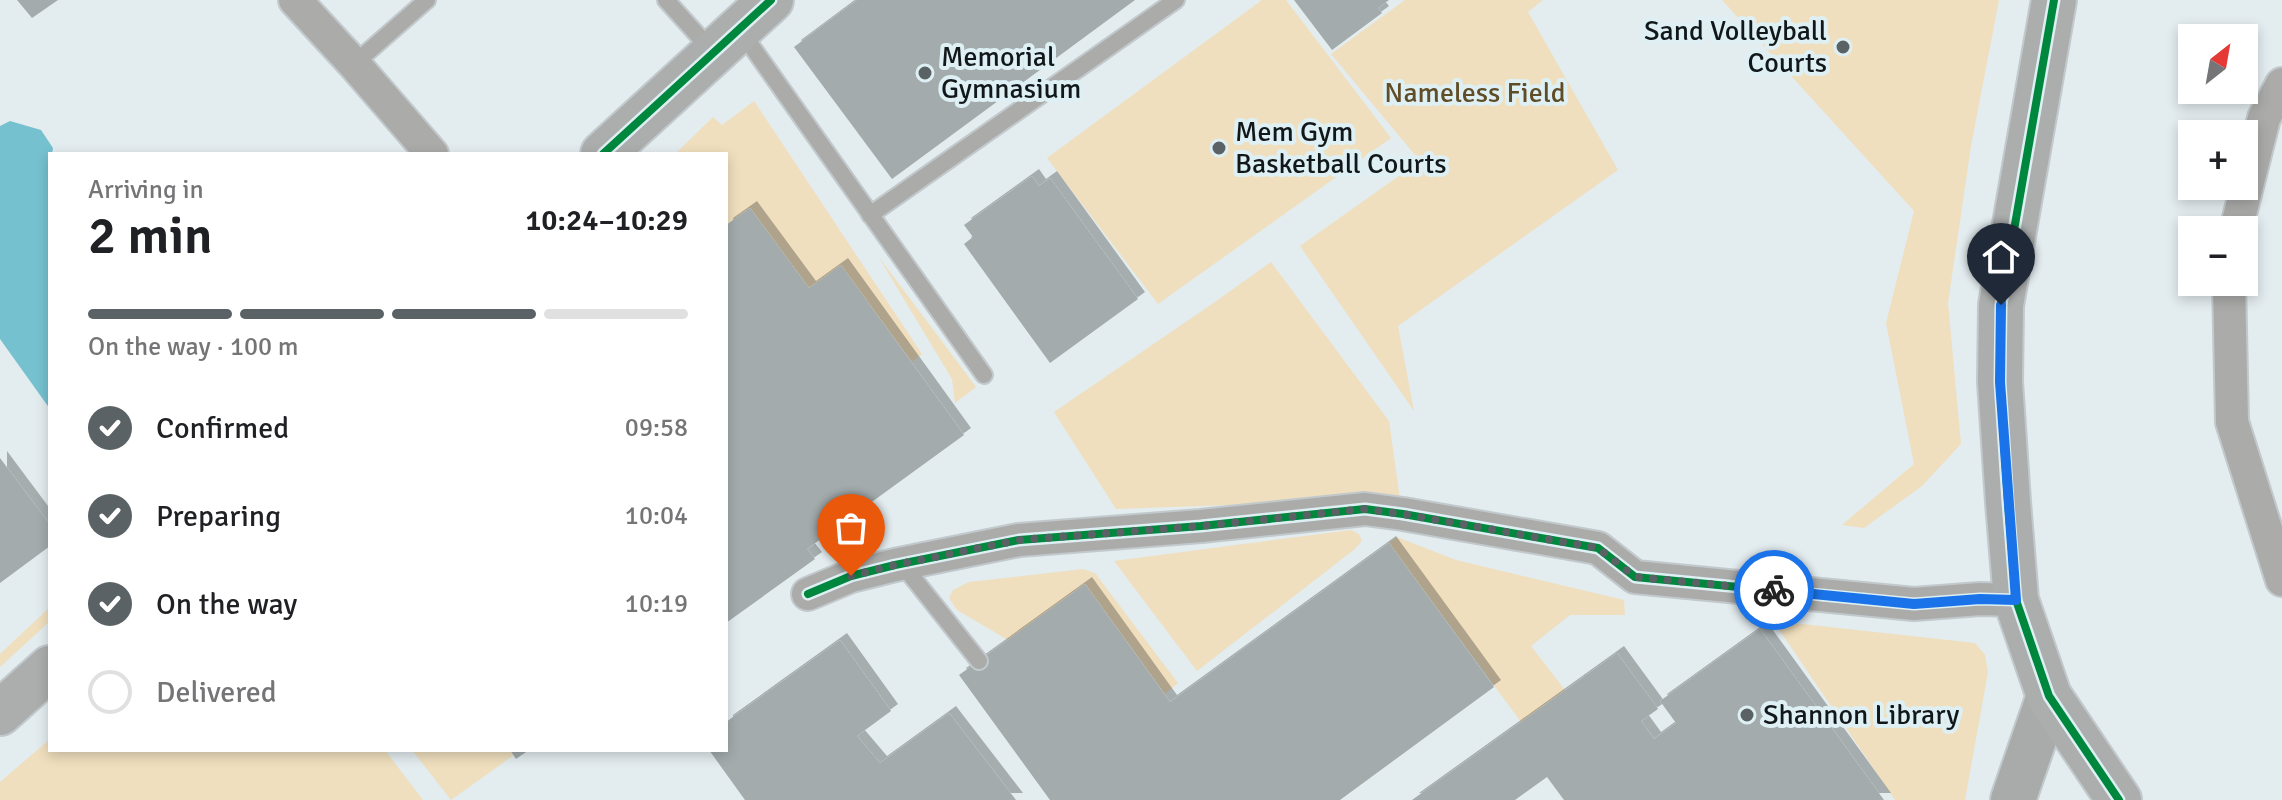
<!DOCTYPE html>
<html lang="en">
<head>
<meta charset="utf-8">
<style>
	body { margin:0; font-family:Signika,sans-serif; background:#f6f6f6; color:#202124; height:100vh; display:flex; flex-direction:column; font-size:30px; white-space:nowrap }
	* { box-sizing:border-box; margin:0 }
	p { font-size:26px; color:#757577 }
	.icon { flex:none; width:44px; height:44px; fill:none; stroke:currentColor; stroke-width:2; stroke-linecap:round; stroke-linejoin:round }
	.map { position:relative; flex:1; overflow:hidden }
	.panel { position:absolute; left:48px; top:152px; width:680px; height:600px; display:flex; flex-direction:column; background:#fff; border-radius:0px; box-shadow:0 4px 12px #0003 }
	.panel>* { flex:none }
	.needle { width:52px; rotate:31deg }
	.fabs { position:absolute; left:2178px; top:24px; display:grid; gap:16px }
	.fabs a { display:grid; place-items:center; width:80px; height:80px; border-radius:0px; background:#fff; box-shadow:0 4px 12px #0003; font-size:40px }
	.pin { position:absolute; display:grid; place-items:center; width:68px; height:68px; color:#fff; margin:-82px -34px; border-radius:50% 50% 50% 0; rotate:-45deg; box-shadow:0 0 8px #0007 }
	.pin .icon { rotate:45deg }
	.courier { position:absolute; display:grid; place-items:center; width:80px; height:80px; margin:-40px; border:6px solid #1a73e8; border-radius:50%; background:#fff; color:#222; box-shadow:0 2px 10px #0007 }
	.headline em { font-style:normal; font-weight:600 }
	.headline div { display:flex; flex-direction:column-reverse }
	.headline { display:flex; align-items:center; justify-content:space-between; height:136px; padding:0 40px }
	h1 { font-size:52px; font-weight:600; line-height:60px }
	.bar { display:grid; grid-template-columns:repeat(4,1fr); gap:12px 8px; align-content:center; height:96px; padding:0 40px }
	.bar i { height:10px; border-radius:6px; background:#e0e0e0 }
	.bar .active { background:#5b6265 }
	.bar p { grid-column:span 4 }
	ol { padding:0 40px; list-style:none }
	li { display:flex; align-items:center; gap:24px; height:88px }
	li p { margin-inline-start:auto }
	li .icon { padding:8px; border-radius:50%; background:#5b6265; color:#fff; stroke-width:4 }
	li:last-child { color:#757577 }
	li i { width:44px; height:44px; border:4px solid #e0e0e0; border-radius:50% }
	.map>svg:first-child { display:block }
</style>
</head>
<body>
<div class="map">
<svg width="2282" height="800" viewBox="0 0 2282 800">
	<defs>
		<filter id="shadow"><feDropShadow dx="7" dy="-7" stdDeviation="0" flood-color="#0004"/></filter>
	</defs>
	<rect width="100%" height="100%" fill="#e3ecef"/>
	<g fill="#efdfbe">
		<polygon points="1262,0 1286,0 1391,138 1158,304 1047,158"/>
		<polygon points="1405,0 1543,0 1528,12 1618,170 1398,326 1414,411 1300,246 1420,161 1331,54"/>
		<polygon points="1722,0 1999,0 1971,146 1948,303 1961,444 1922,486 1864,528 1842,525 1914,464 1886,323 1914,211"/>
		<polygon points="754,101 922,354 912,362 841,266 809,288 750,208 726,225 726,154 675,154 713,117 722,125"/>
		<polygon points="878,256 976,387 955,403 952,379"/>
		<polygon points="1271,262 1389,421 1400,499 1116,509 1054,412 1212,304"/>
		<polygon points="1351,530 1359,534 1362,541 1355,549 1197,671 1114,561"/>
		<polygon points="1397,537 1456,560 1624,600 1625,615 1570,615 1531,646 1565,690 1521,722 1389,543"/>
		<polygon points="1083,569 1095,573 1178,683 1165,694 1085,584 1008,640 957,610 949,598 953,590 969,582"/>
		<polygon points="50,607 50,621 0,667 0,654"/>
		<polygon points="1793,623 1975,643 1985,655 1988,672 1965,800 1895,800 1778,628"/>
		<polygon points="50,739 50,750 385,750 423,800 0,800 0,782"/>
		<polygon points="412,750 510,750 514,755 451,800"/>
	</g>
	<polygon fill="#76c1d0" points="10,121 41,130 53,148 52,154 50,154 50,409 0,339 0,126"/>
	<g fill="#a3abac" filter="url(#shadow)">
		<polygon points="17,0 58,0 32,18"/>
		<polygon points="857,0 1135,0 892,179 794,47"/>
		<polygon points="1294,0 1389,0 1378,8 1382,13 1332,50"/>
		<polygon points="1032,176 1039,186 1050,178 1138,299 1050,363 964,244 973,237 964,225"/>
		<polygon points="750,208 809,288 841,265 964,435 807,549 815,559 726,623 726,225"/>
		<polygon points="0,458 50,525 50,546 0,583"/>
		<polygon points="1389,543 1494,687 1340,800 1050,800 959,675 1085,584 1170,702"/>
		<polygon points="1760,629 1884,800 1564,800 1547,777 1515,800 1412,800 1617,653 1658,709 1641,721 1654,739 1676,723 1660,701"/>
		<polygon points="840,640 891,711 857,736 880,763 949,713 1016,800 745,800 709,750 726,750 726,722"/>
		<polygon points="510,750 529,750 516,759"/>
	</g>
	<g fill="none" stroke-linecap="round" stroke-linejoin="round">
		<g stroke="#c2c9cc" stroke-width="20">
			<g id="lane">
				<polyline points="666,0 713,52"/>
				<polyline points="740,30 984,375"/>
				<polyline points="354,64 427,0"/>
				<polyline points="870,215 1176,0"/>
				<polyline points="902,564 979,661"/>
			</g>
		</g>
		<g stroke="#c2c9cc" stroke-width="36">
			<g id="street">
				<polyline points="295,0 354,64 432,154"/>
				<polyline points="2236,230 2264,118 2282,84"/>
				<polyline points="2229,282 2232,422 2282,580"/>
				<polyline points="808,594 851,576 895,565 1019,540 1201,526 1365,509 1403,514 1598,548 1635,577 1914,604 1980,599 2016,600"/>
			</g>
		</g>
		<g stroke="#c2c9cc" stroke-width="48">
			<polyline id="secondary" points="2013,800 2049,696"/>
		</g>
		<g stroke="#c2c9cc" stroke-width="48">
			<g id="primary">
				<polyline points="2054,0 2001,305 2000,382 2008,502 2016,600 2049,696 2119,800"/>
				<polyline points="603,154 771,0"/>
				<polyline points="0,713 50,668"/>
			</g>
		</g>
		<use href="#lane" stroke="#ababaa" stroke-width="16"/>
		<use href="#street" stroke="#ababaa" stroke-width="32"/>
		<use href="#secondary" stroke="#a8aba9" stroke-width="44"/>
		<use href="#primary" stroke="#acaeae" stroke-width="44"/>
		<g stroke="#def0f4" stroke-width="13">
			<g id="cycleway">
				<polyline points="2054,0 2001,305 2000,382 2008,502 2016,600 2049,696 2119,800"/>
				<polyline points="603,154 771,0"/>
				<polyline points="808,594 851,576 895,565 1019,540 1201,526 1365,509 1403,514 1598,548 1635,577 1914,604 1980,599 2016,600"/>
			</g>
		</g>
		<use href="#cycleway" stroke="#00873e" stroke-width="8"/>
	</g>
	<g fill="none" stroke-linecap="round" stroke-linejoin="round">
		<polyline stroke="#5b6265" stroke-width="8" stroke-dasharray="0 14.4" points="851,576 895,565 1019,540 1201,526 1365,509 1403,514 1598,548 1635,577 1774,590"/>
		<polyline stroke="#1a73e8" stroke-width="10" points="1774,590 1914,604 1980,599 2016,600 2000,382 2001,305"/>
	</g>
	<g fill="#5b6265" stroke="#def0f4" stroke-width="3">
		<circle cx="1843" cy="47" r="8"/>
		<circle cx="925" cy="73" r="8"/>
		<circle cx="1219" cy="148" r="8"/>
		<circle cx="1747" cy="715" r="8"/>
	</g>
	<g text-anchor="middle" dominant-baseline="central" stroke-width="8" stroke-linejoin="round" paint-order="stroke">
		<g font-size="28" fill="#12181a" stroke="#def0f4" text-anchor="start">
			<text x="1827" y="31" text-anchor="end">Sand Volleyball<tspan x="1827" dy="32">Courts</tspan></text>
			<text x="941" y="57">Memorial<tspan x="941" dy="32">Gymnasium</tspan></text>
			<text x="1235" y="132">Mem Gym<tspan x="1235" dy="32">Basketball Courts</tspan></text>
			<text x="1763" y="715">Shannon Library</text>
		</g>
		<g font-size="28" fill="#604c26" stroke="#def0f4">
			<text x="1475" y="93">Nameless Field</text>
		</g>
	</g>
</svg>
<div class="fabs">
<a><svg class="needle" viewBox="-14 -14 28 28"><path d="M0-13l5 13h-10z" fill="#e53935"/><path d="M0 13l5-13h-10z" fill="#757577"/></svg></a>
<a>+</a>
<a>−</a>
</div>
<div class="pin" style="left:851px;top:576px;background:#ea580c"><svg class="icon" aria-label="bag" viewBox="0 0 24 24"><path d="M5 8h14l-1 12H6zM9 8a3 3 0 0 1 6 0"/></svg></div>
<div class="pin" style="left:2001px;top:305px;background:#1f2937"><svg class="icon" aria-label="home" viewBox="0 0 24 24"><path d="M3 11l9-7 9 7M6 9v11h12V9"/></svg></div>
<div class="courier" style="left:1774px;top:590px"><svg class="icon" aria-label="bike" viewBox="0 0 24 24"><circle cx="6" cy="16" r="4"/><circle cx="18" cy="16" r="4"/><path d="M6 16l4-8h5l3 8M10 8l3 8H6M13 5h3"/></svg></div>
<section class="panel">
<div class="headline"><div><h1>2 min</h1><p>Arriving in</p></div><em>10:24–10:29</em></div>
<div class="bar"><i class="active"></i><i class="active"></i><i class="active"></i><i></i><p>On the way · 100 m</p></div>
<ol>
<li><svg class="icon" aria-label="check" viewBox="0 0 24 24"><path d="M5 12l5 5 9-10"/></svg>Confirmed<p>09:58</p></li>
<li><svg class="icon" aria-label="check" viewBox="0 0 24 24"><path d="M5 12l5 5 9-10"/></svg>Preparing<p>10:04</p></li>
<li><svg class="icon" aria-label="check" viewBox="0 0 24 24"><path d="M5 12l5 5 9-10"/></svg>On the way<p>10:19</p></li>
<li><i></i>Delivered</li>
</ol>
</section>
</div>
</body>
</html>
